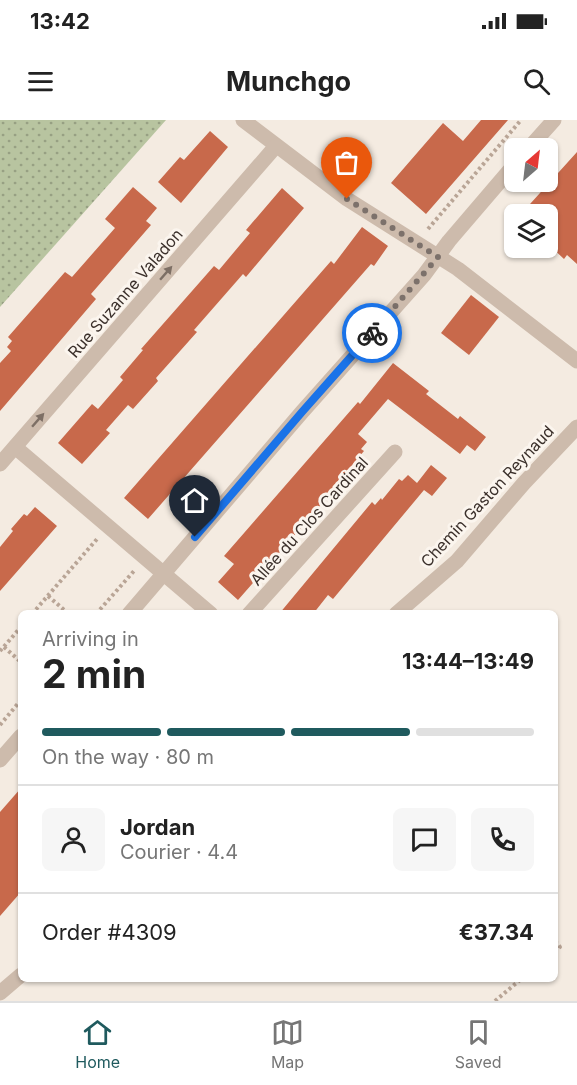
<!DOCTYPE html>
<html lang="en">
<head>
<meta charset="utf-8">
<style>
	body { margin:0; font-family:Inter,sans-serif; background:#f6f6f6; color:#222; height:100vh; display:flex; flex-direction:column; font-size:22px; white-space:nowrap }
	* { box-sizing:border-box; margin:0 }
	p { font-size:20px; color:#767676 }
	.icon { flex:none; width:33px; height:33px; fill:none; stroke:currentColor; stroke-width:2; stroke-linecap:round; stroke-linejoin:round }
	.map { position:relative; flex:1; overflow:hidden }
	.details { position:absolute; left:18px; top:490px; width:540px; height:372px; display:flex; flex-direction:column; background:#fff; border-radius:9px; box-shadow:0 2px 4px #0004 }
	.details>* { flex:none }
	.needle { width:39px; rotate:28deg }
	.controls { position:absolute; left:504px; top:18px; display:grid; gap:12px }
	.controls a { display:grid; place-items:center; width:54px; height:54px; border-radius:9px; background:#fff; box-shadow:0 2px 4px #0004; font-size:30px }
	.pin { position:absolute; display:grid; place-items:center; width:51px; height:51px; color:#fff; margin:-62px -26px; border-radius:50% 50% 50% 0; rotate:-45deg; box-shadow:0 0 6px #0007 }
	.pin .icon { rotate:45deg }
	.courier { position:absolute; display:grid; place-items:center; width:60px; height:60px; margin:-30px; border:4px solid #1a73e8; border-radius:50%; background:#fff; color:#222; box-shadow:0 2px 8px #0007 }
	.head em { font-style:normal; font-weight:700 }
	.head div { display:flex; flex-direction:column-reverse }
	.head { display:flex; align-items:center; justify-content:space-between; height:102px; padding:0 24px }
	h1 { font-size:39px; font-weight:700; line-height:45px }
	.bar { display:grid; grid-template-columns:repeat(4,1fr); gap:9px 6px; align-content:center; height:72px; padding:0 24px }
	.bar i { height:8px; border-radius:4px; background:#e0e0e0 }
	.bar .selected { background:#1f5a5e }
	.bar p { grid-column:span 4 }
	.line { display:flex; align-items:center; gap:15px; padding:0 24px; border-top:2px solid #e0e0e0 }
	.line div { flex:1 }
	.round { display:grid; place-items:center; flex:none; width:63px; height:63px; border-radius:9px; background:#f6f6f6 }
	.status { display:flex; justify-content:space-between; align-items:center; height:42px; padding:0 30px; background:#fff; direction:ltr }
	.status svg { height:16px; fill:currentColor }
	header { display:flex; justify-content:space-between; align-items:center; height:78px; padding:0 24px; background:#fff; font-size:27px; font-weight:700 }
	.tabs { display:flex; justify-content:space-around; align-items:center; height:84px; border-top:2px solid #e0e0e0; background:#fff; font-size:16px; color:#767676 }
	.tabs a { display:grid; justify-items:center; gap:3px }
	.tabs .selected { color:#1f5a5e }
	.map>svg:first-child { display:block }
</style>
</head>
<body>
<div class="status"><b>13:42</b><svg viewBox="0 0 49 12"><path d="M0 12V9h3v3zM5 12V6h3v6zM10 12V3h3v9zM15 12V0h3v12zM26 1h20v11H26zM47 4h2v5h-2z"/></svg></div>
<header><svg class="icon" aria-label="menu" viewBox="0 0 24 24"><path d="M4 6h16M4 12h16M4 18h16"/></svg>Munchgo<svg class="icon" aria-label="search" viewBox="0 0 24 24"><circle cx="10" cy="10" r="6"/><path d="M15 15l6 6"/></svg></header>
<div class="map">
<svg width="577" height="881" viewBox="0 0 577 881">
	<defs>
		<pattern id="park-dots" width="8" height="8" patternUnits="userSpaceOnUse" patternTransform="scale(1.5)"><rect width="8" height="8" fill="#b8c4a0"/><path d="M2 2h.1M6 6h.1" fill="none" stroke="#97a083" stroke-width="1.8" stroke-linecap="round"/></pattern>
	</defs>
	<rect width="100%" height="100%" fill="#f4ebe1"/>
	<polygon fill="url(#park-dots)" points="0,0 166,0 0,187"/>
	<g fill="#c8694b">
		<polygon points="481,0 508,0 426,94 391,63 443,3 463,21"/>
		<polygon points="210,11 228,27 181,83 158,62 180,37 184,40"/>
		<polygon points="577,32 577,144 567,135 564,139 548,124 548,94 521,94"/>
		<polygon points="133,67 157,88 146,101 151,105 91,174 96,179 0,291 0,243 11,231 7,227 12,221 8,217 65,152 72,157 115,108 105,99"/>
		<polygon points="282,68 304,88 246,157 243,154 194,210 197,212 156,258 158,261 133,289 128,285 106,310 110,313 82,344 58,323 92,284 98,289 123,260 120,257 143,230 141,229 214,146 219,150 250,113 246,110"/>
		<polygon points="362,107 388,126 374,146 371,144 148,399 124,378 331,141 334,144"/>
		<polygon points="471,175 499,197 469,235 441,213"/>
		<polygon points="393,243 429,271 426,274 458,299 460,296 486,317 475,331 467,325 460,334 388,279 358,314 367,322 361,329 364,331 341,358 343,360 238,480 218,462 234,444 224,436 358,282 360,284"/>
		<polygon points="431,345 447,358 432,376 424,370 333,479 328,475 313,494 279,494 372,382 375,385 381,378 382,380 399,359 402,361 408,355 417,363"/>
		<polygon points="35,387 57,406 0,471 0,427 13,411 11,409 24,394 27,396"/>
		<polygon points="21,668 21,772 0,796 0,692"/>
	</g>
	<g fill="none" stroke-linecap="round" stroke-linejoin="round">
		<g stroke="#b9a596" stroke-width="4" stroke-dasharray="3 3" stroke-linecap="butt">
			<polyline points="428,109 521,0"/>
			<polyline points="48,476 69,494"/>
			<polyline points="32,494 97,419"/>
			<polyline points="96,494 134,451"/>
			<polyline points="4,527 21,542"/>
			<polyline points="0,531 21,507"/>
			<polyline points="0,605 21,580"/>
			<polyline points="555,821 560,827 555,830"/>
			<polyline points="495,881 520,860"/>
		</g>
		<g stroke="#cdbbac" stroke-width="15">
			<polyline points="243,0 347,79 458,149 577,241"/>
			<polyline points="529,28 554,0"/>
			<polyline points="15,327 211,494"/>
			<polyline points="0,344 276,26"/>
			<polyline points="129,494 302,292 424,155 449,121 514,45"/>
			<polyline points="249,494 395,332"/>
			<polyline points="396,494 457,441 524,363 577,307"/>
			<polyline points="0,640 21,616"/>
			<polyline points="0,873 21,855"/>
		</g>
	</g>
	<defs><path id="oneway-solid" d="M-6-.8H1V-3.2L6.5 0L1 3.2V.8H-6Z" transform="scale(1.5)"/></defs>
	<g fill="#7d6f65">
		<use href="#oneway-solid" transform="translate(166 153) rotate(-49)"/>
		<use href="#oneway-solid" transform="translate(38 300) rotate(-49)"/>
	</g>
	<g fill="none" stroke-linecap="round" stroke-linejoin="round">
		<polyline stroke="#7c716b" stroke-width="6" stroke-dasharray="0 10.8" points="347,79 438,137 372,213"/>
		<polyline stroke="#1a73e8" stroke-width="8" points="195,417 302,292 372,213"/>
	</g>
	<g text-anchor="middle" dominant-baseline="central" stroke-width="6" stroke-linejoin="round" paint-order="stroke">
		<g font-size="16" fill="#3b302b" stroke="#fbf5ee">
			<text transform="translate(125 173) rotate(-49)">Rue Suzanne Valadon</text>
			<text transform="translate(487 376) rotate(-47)">Chemin Gaston Reynaud</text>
			<text transform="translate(309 401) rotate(-48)">Allée du Clos Cardinal</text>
		</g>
	</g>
</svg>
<div class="controls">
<a><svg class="needle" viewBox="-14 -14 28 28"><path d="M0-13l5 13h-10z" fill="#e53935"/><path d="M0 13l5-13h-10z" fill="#767676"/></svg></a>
<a><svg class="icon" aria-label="layers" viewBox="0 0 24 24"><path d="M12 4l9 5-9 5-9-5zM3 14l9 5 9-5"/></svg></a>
</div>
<div class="pin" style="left:347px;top:79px;background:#ea580c"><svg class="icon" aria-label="bag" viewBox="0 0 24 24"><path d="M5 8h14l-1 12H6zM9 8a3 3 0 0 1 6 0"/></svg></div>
<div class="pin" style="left:195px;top:417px;background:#1f2937"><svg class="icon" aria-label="home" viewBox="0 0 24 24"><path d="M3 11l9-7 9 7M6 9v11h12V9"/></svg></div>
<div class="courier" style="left:372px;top:213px"><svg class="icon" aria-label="bike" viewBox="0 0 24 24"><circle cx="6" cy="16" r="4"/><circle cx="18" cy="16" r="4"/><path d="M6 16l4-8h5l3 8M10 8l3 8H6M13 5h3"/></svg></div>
<section class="details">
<div class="head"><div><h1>2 min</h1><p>Arriving in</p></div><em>13:44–13:49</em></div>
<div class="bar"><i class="selected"></i><i class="selected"></i><i class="selected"></i><i></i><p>On the way · 80 m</p></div>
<div class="line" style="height:108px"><a class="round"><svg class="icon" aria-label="person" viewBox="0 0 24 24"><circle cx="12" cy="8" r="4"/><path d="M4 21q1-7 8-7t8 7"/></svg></a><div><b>Jordan</b><p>Courier · 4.4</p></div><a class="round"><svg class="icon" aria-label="chat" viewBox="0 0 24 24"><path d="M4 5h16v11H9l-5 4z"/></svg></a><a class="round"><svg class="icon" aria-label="phone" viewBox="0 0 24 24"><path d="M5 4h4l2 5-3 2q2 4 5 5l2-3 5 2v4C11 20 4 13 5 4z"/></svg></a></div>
<div class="line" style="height:78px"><div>Order #4309</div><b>€37.34</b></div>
</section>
</div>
<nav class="tabs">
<a class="selected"><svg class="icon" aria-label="home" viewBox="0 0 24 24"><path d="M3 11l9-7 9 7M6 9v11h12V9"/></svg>Home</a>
<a><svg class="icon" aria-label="map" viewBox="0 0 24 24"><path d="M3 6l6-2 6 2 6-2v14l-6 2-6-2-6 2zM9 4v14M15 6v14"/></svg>Map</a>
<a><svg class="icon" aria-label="saved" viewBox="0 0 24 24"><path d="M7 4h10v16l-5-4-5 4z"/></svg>Saved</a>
</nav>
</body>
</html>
